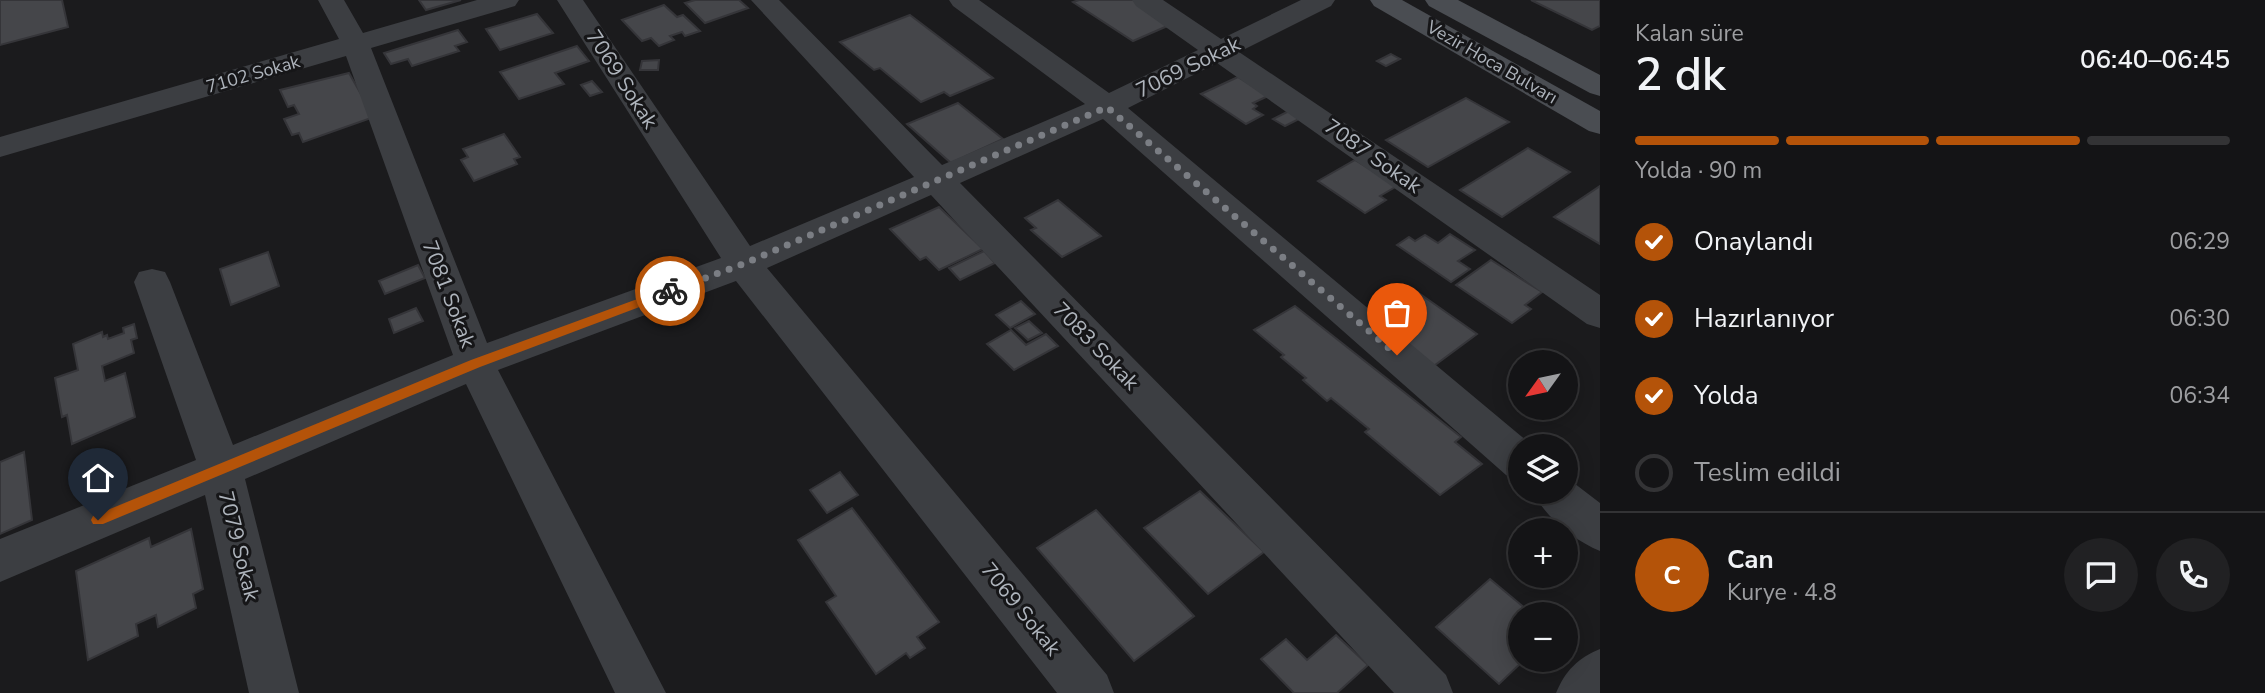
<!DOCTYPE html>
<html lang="tr">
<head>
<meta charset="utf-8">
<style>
	body { margin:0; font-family:"Nunito Sans",sans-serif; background:#212123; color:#f1f3f6; height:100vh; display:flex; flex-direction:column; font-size:26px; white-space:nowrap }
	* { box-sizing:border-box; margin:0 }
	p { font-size:23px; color:#9d9ea1 }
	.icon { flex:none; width:38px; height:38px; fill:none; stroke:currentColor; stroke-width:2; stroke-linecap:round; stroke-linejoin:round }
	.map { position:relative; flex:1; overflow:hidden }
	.sheet { display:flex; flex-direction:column; background:#141416; width:665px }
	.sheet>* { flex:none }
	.needle { width:46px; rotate:237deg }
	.tools { position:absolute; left:1508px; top:350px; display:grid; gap:14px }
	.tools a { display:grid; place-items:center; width:70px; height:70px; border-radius:50%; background:#141416; box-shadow:0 4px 18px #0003,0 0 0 2px #333335; font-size:35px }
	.pin { position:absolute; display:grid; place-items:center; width:60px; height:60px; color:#fff; margin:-72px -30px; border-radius:50% 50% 50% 0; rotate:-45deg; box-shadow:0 0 7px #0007 }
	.pin .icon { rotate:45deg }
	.courier { position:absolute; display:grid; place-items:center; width:70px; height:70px; margin:-35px; border:5px solid #b45309; border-radius:50%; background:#fff; color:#222; box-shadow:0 2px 9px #0007 }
	.head em { font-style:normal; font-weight:600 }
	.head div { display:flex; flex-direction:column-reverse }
	.head { display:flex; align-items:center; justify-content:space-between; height:119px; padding:0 35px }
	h1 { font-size:46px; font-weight:600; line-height:52px }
	.bar { display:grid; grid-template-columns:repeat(4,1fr); gap:10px 7px; align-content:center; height:84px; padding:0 35px }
	.bar i { height:9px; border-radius:5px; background:#333335 }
	.bar .current { background:#b45309 }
	.bar p { grid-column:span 4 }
	.line { display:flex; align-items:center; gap:18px; padding:0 35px; border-top:2px solid #333335 }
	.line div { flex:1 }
	.round { display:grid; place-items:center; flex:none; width:74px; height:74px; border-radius:37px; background:#212123 }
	ol { padding:0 35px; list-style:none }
	li { display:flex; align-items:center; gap:21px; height:77px }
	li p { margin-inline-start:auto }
	li .icon { padding:7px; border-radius:50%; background:#b45309; color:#fff; stroke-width:4 }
	li:last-child { color:#9d9ea1 }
	li i { width:38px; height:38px; border:4px solid #333335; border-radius:50% }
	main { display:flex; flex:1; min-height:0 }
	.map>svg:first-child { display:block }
</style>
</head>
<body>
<main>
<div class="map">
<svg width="1600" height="693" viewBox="0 0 1600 693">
	<rect width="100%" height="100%" fill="#1b1b1d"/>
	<g fill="#45464a" stroke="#353539" stroke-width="2">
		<polygon points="0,0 62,0 68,27 0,45"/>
		<polygon points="419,0 461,0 426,10"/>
		<polygon points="695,0 739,0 748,8 705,23 685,3"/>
		<polygon points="1079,0 1134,0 1172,24 1133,41 1073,2"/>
		<polygon points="1531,0 1600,0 1600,26 1592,30"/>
		<polygon points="664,5 677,17 683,15 700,31 685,36 682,32 670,36 674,40 659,46 651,38 642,41 622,20"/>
		<polygon points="537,14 553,33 500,50 486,29"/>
		<polygon points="910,15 993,78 950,96 944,92 921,102 880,68 874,70 840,42"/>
		<polygon points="458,30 467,42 455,46 459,51 412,66 408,59 391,64 384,53"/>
		<polygon points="577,46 589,61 555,73 564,84 519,99 500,72"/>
		<polygon points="1391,54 1400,59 1386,66 1377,61"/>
		<polygon points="659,60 658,70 640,70 642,61"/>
		<polygon points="349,73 374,117 303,142 299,133 292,135 284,119 299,114 294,105 288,107 280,90"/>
		<polygon points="1238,77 1268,96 1253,103 1257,106 1253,109 1263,115 1246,124 1201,94"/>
		<polygon points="592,81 602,92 590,96 581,85"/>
		<polygon points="1466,98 1509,122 1428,167 1386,140"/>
		<polygon points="958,103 1003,139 951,163 907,124"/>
		<polygon points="1289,111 1301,118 1285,126 1273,119"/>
		<polygon points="504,134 520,157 514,159 517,164 474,181 461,160 468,157 463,149"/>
		<polygon points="1528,148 1570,172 1502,217 1460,190"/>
		<polygon points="1355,160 1397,186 1380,196 1386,200 1365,213 1318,181"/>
		<polygon points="1600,186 1600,244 1554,217"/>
		<polygon points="1058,200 1101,236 1062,257 1031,230 1036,228 1025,218"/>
		<polygon points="939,207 983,249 939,270 926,257 920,260 890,229"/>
		<polygon points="1450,234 1475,250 1458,261 1470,269 1451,282 1397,245 1409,237 1415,241 1425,235 1438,243"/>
		<polygon points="984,251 995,263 960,280 949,268"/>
		<polygon points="268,252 279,286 231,305 220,269"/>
		<polygon points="1491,260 1542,292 1525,305 1531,309 1512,323 1456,285"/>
		<polygon points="418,265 425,278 385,294 379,281"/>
		<polygon points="1413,289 1477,334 1431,368 1366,320"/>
		<polygon points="1021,301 1035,314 1010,328 996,315"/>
		<polygon points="1295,306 1461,437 1455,442 1482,464 1440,495 1365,432 1369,429 1331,398 1327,401 1303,380 1306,378 1281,357 1284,355 1254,330"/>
		<polygon points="416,308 423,321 394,333 389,319"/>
		<polygon points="1029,321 1042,333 1028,340 1015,328"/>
		<polygon points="134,324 137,338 131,340 134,353 102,366 105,381 125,373 135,417 72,444 67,415 62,417 55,378 78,370 73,344 102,332 103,337 107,335 108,339 124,333 123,328"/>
		<polygon points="1011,330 1026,345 1046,334 1058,346 1014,370 987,344"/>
		<polygon points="24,452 32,520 0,534 0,462"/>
		<polygon points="840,472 858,495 827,513 810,490"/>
		<polygon points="1200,491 1264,552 1208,594 1144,528"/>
		<polygon points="852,508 939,622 917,637 925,648 910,658 906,653 876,674 826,602 836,596 798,540"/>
		<polygon points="1096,510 1194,616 1134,661 1037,548"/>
		<polygon points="191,529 203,589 193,594 196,608 158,627 156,615 136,624 138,636 88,660 76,571 149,538 151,547"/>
		<polygon points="1490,579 1532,614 1521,614 1521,660 1524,660 1499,684 1436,627"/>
		<polygon points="1336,635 1368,665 1337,693 1294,693 1261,659 1286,639 1307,660"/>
	</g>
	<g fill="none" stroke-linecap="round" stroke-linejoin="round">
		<g fill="#3c3e42" fill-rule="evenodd">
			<polygon points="318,0 344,0 363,33 477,0 519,0 515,6 371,48 487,343 721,258 557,0 583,0 750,246 914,177 751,0 779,0 942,165 1085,104 953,6 949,0 979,0 1109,93 1198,50 1136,6 1132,0 1163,0 1221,39 1301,0 1335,0 1331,6 1239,52 1600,295 1600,328 1587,324 1217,63 1128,108 1533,446 1521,446 1521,480 1506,475 1103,119 960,183 1446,675 1453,693 1394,693 931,195 767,268 1107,675 1114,693 1057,693 736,281 498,370 666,693 615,693 466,384 245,479 299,693 249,693 205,495 0,582 0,539 196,460 134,282 139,272 152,269 165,272 170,282 233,445 453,355 346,56 0,157 0,137 339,39"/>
			<path d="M 1566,477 L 1600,503 L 1600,551 C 1575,541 1545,517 1533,492 L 1566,492 Z"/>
			<path d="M 1600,649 L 1600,693 L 1556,693 C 1565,671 1578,658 1600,649 Z"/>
		</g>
		<g fill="#4a4d52" fill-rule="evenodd">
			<polygon points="1370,0 1402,0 1600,111 1600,134 1589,131 1374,6"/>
			<polygon points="1425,0 1458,0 1600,75 1600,96 1590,93 1429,6"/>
		</g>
	</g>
	<polygon fill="#b45309" points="670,287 675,291 674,294 480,367 103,524 93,524 91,520 93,516 471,360"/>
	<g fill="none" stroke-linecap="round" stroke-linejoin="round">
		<polyline stroke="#7b7e84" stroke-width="7" stroke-dasharray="0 12.6" points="670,291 743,264 1107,107 1397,355"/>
	</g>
	<g text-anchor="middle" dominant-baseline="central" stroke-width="6" stroke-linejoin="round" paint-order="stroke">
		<g font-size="18" fill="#aeb4bc" stroke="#161618">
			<text transform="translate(1492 62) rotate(30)">Vezir Hoca Bulvarı</text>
			<text transform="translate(253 74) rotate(-16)">7102 Sokak</text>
		</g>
		<g font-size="21" fill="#aeb4bc" stroke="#161618">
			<text transform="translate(1188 67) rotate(-26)">7069 Sokak</text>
			<text transform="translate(622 79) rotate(57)">7069 Sokak</text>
			<text transform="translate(1373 156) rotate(35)">7087 Sokak</text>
			<text transform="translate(449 294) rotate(69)">7081 Sokak</text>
			<text transform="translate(1096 346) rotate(46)">7083 Sokak</text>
			<text transform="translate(239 546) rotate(76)">7079 Sokak</text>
			<text transform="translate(1021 609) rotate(51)">7069 Sokak</text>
		</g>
	</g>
</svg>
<div class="tools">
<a><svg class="needle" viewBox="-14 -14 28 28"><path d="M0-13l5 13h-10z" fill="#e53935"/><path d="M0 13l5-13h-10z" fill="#9d9ea1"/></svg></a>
<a><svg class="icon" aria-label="layers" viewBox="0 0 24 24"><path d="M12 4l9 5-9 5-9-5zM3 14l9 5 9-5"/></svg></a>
<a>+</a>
<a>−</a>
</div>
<div class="pin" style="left:1397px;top:355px;background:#ea580c"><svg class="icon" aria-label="bag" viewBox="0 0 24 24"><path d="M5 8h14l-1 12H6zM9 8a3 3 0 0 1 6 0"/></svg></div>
<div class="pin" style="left:98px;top:520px;background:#1f2937"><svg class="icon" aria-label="home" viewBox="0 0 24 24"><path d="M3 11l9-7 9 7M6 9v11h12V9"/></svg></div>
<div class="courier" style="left:670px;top:291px"><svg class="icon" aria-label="bike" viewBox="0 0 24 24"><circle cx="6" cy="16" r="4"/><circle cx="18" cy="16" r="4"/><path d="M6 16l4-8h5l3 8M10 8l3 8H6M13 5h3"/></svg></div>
</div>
<section class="sheet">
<div class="head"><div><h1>2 dk</h1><p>Kalan süre</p></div><em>06:40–06:45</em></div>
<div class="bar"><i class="current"></i><i class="current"></i><i class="current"></i><i></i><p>Yolda · 90 m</p></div>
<ol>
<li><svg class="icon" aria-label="check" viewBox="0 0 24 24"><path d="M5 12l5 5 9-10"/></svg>Onaylandı<p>06:29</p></li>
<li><svg class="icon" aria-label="check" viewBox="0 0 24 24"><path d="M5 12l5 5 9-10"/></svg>Hazırlanıyor<p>06:30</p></li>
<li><svg class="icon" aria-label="check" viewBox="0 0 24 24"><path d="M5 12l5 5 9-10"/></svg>Yolda<p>06:34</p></li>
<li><i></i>Teslim edildi</li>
</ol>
<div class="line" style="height:126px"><b class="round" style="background:#b45309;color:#fff">C</b><div><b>Can</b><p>Kurye · 4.8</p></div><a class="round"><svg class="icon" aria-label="chat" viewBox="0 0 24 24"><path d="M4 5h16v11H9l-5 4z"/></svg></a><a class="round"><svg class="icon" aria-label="phone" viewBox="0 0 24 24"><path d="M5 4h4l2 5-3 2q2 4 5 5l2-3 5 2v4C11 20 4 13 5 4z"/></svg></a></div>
</section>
</main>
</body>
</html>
